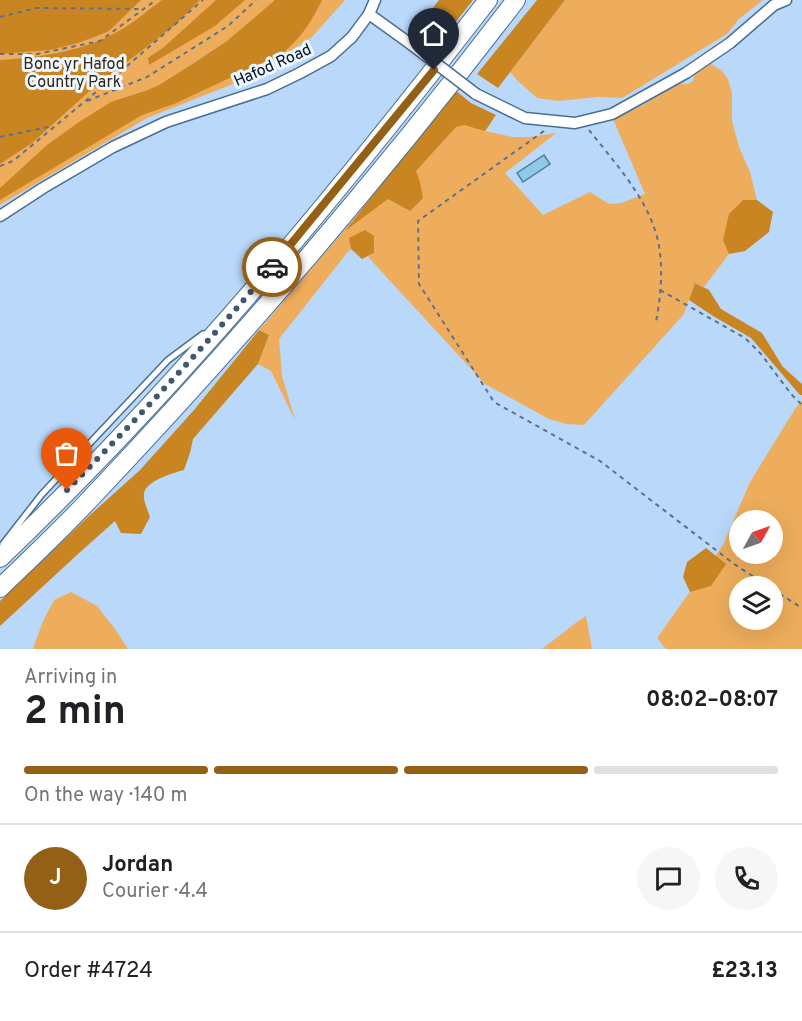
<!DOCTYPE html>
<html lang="en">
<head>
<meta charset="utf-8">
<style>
	body { margin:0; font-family:Overpass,sans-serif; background:#f6f6f6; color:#202124; height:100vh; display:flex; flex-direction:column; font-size:22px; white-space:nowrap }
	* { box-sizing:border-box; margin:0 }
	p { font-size:20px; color:#757577 }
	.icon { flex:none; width:33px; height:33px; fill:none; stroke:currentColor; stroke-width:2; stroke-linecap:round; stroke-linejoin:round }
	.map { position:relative; height:649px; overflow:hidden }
	.details { display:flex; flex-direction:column; background:#fff; flex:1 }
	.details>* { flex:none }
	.needle { width:39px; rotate:50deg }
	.fabs { position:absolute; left:729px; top:510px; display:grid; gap:12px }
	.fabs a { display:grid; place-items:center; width:54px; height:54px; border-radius:50%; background:#fff; box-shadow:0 6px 24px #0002; font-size:30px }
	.pin { position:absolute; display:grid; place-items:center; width:51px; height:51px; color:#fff; margin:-62px -26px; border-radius:50% 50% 50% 0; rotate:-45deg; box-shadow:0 0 6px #0007 }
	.pin .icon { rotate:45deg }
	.courier { position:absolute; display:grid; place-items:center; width:60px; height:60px; margin:-30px; border:4px solid #946015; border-radius:50%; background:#fff; color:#222; box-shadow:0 2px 8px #0007 }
	.overview em { font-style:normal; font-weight:700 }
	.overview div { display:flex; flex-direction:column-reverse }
	.overview { display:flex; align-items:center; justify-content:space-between; height:102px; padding:0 24px }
	h1 { font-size:39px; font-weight:700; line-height:45px }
	.bar { display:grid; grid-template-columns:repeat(4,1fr); gap:9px 6px; align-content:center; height:72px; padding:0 24px }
	.bar i { height:8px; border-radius:4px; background:#e0e0e0 }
	.bar .active { background:#946015 }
	.bar p { grid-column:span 4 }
	.line { display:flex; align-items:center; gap:15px; padding:0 24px; border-top:2px solid #e0e0e0 }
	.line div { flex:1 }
	.round { display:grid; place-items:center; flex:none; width:63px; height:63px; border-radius:32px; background:#f6f6f6 }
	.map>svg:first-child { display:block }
</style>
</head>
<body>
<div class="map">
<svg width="802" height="649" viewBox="0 0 802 649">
	<rect width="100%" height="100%" fill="#b9d8fa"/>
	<g fill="#eead5c" fill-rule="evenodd">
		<polygon points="0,0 345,0 311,38 243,80 147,118 0,205"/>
		<polygon points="565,0 763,0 739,19 727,34 622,98 598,97 558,101 537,98 520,83 510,72"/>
		<polygon points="711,64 721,70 728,79 732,93 732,121 739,147 750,172 757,200 729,254 704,287 695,283 684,314 584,425 566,424 549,419 485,384 368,257 374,253 350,238 351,249 347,253 279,339 282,376 295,420 271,371 258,364 269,335 259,330 366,205 348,228 457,108 491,123 485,131 512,137 530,137 556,133 505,173 543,215 590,192 609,204 621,203 645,194 613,119 643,105 675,83 688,84 693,81 694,75"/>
		<path d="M 802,400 L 802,649 L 666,649 L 657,638 L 723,545 L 750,482 L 795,409 ZM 740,520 L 772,520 L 772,554 L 740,554 ZM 740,586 L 772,586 L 772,620 L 740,620 Z"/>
		<polygon points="71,592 97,606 115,629 128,649 33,649 43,621 54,600"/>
		<polygon points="586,616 592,649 542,649 577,622"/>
	</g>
	<g fill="#ca8523">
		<polygon points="0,0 141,0 109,31 97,36 78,43 50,50 0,54"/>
		<path d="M 162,0 L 200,0 L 175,25 L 93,88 L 32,143 L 0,164 L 0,60 C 43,57 87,51 124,28 C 137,20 149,9 162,0 Z"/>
		<polygon points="216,0 245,0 215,26 149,65 148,58 164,47"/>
		<path d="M 275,0 L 322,0 C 312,21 301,38 283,53 L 174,104 L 142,115 L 0,200 L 0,188 L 47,145 L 79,122 L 111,102 L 148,90 L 159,85 L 194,63 L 227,41 Z"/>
		<polygon points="439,0 473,0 437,46 416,30"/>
		<polygon points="537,0 565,0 498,88 477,74"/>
		<polygon points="455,90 471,103 496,115 485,131 464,125 456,127 416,171 420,182 423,198 410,211 388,199 345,231"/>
		<polygon points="743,200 757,200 773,212 769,232 745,251 729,254 723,240 729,214"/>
		<polygon points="365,230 374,236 374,253 362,259 351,249 349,238"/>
		<polygon points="695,283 709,290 721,309 762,333 783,367 802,384 802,395 800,395 751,338 713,316 689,300"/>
		<path d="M 259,330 L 269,335 L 258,364 L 193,439 L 190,453 L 184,470 C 173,473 145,481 144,494 C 143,501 148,510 150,517 L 141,534 L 121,533 L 115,521 L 78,554 L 0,626 L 0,601 L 90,515 L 140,470 L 194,410 Z"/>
		<polygon points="706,548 726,564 711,586 690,592 683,577 687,562"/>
	</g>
	<polygon fill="#8fc9e5" stroke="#48819b" stroke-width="1.5" points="544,155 550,164 523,182 517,173"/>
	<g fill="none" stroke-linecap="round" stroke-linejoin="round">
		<g stroke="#4a6e93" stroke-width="8">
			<polyline id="service" points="3,544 42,494 168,360 203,334"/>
		</g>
		<g stroke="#4a6e93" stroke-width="13">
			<g id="minor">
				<polyline points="369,14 412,45"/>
				<polyline points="476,94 525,118 575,123 612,114 686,73 730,43 774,5 786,0"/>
				<polyline points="0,216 43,188 113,147 166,122 267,89 300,73 331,56 352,37 369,14 375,0"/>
			</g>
		</g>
		<g stroke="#4a6e93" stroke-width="20">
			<g id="trunk">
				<path d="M 0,558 C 179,387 337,195 488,0"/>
				<path d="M 0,588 C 30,559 61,530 90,499 C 241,340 383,174 516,0"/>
			</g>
		</g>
		<g stroke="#5c728a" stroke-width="2" stroke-dasharray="4.5 4.5" stroke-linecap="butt">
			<polyline points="0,17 37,8 143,9"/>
			<polyline points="0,54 37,54 100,41 156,0"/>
			<polyline points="87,101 147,77 228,26 256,0"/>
			<path d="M 589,130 C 611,158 639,189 652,222 C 665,253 662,290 656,322"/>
			<polyline points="544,131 418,221 419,284 494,402 600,461 734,564 768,586"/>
			<polyline points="0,137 53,126"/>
			<polyline points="0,166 13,161 119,73 203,0"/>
			<polyline points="660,290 745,338 761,354 791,394 802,405"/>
			<polyline points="772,589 802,608"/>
		</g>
		<use href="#service" stroke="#fff" stroke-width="5"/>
		<use href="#minor" stroke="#fff" stroke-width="10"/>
		<use href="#trunk" stroke="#fff" stroke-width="18"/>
		<g stroke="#4a6e93" stroke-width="13" stroke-linecap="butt">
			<polyline id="minor-bridge" points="412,45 476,94"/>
		</g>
		<use href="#minor-bridge" stroke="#fff" stroke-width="10"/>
	</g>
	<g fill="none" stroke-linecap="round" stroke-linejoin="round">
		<path stroke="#43576c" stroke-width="6" stroke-dasharray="0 10.8" d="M 67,490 C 138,418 207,344 272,267"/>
		<polyline stroke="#946015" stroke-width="8" points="272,267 434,70"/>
	</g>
	<g text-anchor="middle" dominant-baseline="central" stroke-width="6" stroke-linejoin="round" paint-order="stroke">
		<g font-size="16" fill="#362613" stroke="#eef7ff">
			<text x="74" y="65">Bonc yr Hafod<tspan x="74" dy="18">Country Park</tspan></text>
		</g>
		<g font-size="16" fill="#04111f" stroke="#eef7ff">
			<text transform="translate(273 66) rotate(-24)">Hafod Road</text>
		</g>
	</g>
</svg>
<div class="fabs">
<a><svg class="needle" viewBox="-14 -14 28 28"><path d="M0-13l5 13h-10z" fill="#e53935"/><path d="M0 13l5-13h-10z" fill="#757577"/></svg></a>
<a><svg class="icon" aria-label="layers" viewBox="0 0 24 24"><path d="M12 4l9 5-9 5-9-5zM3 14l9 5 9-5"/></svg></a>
</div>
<div class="pin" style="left:67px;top:490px;background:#ea580c"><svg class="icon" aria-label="bag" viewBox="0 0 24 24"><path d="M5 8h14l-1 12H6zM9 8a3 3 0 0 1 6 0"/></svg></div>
<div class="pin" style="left:434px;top:70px;background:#1f2937"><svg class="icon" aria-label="home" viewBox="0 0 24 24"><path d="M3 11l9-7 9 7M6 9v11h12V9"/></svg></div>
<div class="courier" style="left:272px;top:267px"><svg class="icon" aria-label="car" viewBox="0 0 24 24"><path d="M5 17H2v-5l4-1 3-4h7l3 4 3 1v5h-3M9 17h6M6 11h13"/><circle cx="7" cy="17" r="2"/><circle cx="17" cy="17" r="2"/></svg></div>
</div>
<section class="details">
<div class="overview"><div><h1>2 min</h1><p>Arriving in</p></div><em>08:02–08:07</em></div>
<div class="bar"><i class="active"></i><i class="active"></i><i class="active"></i><i></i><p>On the way · 140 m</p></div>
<div class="line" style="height:108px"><b class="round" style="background:#946015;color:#fff">J</b><div><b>Jordan</b><p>Courier · 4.4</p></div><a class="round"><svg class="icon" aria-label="chat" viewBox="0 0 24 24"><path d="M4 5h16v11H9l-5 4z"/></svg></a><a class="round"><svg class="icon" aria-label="phone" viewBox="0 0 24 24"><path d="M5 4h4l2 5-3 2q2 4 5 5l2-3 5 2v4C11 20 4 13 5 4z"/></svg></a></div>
<div class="line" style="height:78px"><div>Order #4724</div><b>£23.13</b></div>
</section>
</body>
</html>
